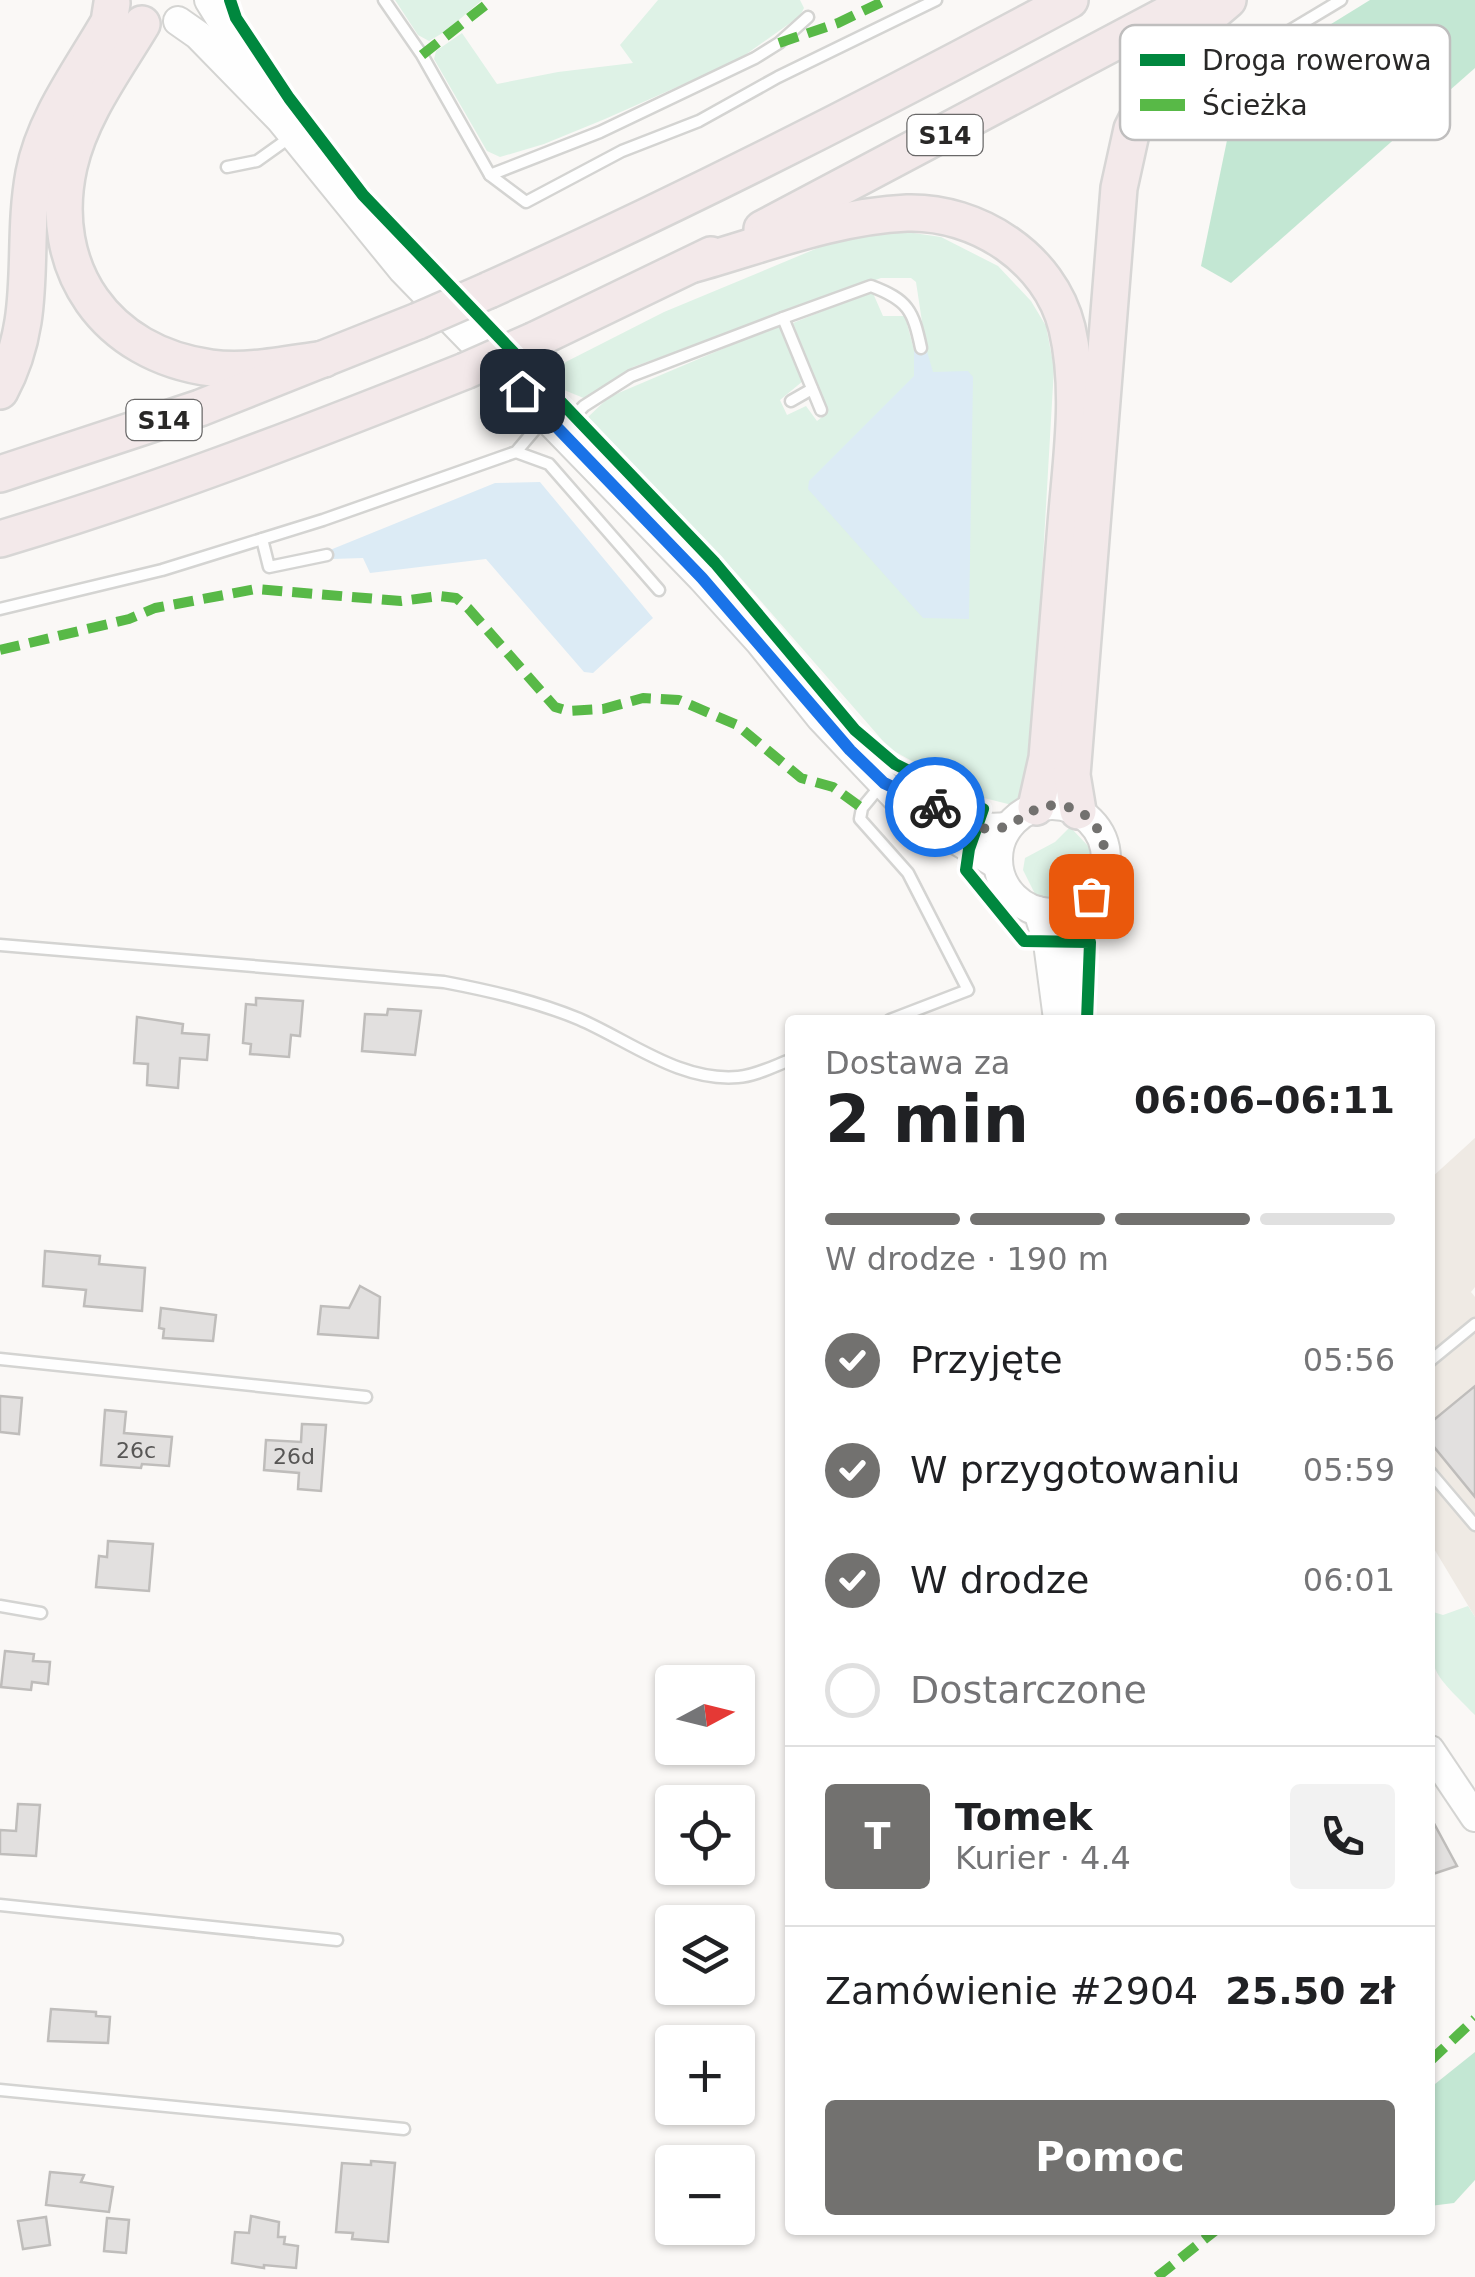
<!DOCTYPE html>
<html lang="pl">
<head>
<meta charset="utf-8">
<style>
	body { margin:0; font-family:"DejaVu Sans",sans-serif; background:#f2f2f2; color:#202124; height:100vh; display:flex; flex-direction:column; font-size:38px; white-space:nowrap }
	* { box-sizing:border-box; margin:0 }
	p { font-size:32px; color:#757577 }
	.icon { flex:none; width:55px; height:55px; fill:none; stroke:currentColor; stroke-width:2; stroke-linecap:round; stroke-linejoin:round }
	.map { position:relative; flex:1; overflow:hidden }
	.details { position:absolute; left:785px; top:1015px; width:650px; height:1220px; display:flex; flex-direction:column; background:#fff; border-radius:10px; box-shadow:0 2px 8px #0004 }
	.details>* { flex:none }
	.needle { width:65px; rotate:83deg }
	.fabs { position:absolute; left:655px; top:1665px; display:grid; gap:20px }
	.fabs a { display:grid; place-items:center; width:100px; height:100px; border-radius:10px; background:#fff; box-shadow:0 2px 8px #0004; font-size:50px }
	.pin { position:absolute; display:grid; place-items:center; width:85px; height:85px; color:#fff; margin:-42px; border-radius:20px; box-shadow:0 5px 15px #0006 }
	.courier { position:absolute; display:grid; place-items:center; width:100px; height:100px; margin:-50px; border:8px solid #1a73e8; border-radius:50%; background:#fff; color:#222; box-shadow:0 2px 12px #0007 }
	.summary em { font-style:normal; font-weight:700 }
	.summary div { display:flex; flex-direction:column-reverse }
	.summary { display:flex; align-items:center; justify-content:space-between; height:170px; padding:0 40px }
	h1 { font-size:65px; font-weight:700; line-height:75px }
	.bar { display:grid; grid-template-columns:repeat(4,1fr); gap:15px 10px; align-content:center; height:120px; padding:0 40px }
	.bar i { height:12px; border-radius:8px; background:#e0e0e0 }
	.bar .active { background:#72716f }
	.bar p { grid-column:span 4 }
	.line { display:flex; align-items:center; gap:25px; padding:0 40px; border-top:2px solid #e0e0e0 }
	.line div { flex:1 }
	.round { display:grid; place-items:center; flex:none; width:105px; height:105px; border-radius:10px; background:#f2f2f2 }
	ol { padding:0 40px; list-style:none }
	li { display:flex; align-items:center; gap:30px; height:110px }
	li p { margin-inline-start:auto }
	li .icon { padding:10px; border-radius:50%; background:#72716f; color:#fff; stroke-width:4 }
	li:last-child { color:#757577 }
	li i { width:55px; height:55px; border:5px solid #e0e0e0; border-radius:50% }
	.primary-button { display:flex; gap:20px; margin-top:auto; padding:20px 40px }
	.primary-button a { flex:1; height:115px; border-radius:10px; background:#72716f; color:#fff; font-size:40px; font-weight:700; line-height:115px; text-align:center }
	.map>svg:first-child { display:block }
</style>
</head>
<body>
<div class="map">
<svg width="1475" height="2277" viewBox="0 0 1475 2277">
	<rect width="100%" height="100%" fill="#faf8f6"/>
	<polygon fill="#efeae4" points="1475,1138 1475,1287 1471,1292 1475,1297 1475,1617 1430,1542 1430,1179"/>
	<g fill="#def2e6">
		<polygon points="395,0 482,0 446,31 429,41 418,35"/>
		<polygon points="658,0 800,0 804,8 800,16 738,60 605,119 544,144 500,157 487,151 434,59 436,51 462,33 497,84 558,72 633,63 620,45"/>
		<polygon points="893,230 941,237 998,266 1031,301 1046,326 1054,368 1030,782 1012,805 976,796 890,749 738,575 587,418 609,397 779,325 803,381 780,400 787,415 806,406 817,421 827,413 793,323 872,291 883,316 905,316 914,350 926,348 916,282 911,278 881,278 633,367 586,399 564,390 546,372 664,312 825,245"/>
		<path d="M 1070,827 L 1090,848 C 1090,890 1079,903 1036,896 L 1023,870 L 1025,858 L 1055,842 Z"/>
		<path d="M 1468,1606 L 1475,1617 L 1475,1715 C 1431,1670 1430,1675 1430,1611 L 1443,1615 Z"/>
	</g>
	<g fill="#c3e7d3">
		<polygon points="1370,0 1475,0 1475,68 1231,283 1201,266 1231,121 1263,66"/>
		<polygon points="1475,2052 1475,2180 1454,2203 1430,2206 1430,2088"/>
	</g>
	<g fill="#dcebf5">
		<polygon points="926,348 933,372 968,371 973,377 969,619 923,618 808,489 809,481 914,376 914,350"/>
		<polygon points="540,482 653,618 593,673 584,672 486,559 370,573 363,558 332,559 330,550 495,483"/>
	</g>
	<g fill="#e2e0df" stroke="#bfbdbb" stroke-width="2.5">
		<polygon points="256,998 303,1001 300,1036 291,1035 289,1057 250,1054 251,1044 243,1043 246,1004 256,1005"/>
		<polygon points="388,1009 421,1011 415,1055 362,1051 365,1014 387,1015"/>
		<polygon points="137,1017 183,1024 182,1033 209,1035 207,1060 180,1058 178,1088 147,1085 148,1064 134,1063"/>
		<polygon points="45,1251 100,1256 99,1264 145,1268 142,1311 84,1306 86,1290 43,1286"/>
		<polygon points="360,1286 380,1297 378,1338 318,1334 321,1306 349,1308"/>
		<polygon points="161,1308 216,1315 213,1341 163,1338 164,1329 159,1328"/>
		<polygon points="1475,1386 1475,1497 1430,1442 1430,1423"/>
		<polygon points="0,1396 22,1398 19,1434 0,1432"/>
		<polygon points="105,1410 126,1412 124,1433 172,1437 169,1466 142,1464 141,1468 101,1465"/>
		<polygon points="302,1424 326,1425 321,1491 298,1489 299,1473 264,1470 266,1440 301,1442"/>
		<polygon points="108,1541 153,1544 149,1591 96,1587 99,1556 107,1557"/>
		<polygon points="5,1651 34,1654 33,1661 50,1662 48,1684 32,1682 31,1690 1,1687"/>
		<polygon points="18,1804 40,1805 36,1856 0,1854 0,1830 16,1831"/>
		<polygon points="1430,1816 1457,1866 1430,1875"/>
		<polygon points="51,2009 96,2012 96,2016 110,2017 108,2043 48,2041"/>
		<polygon points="371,2161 395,2163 388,2242 352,2239 353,2233 336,2232 342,2163 371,2165"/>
		<polygon points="50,2172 84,2175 81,2182 113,2187 109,2212 46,2205"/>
		<polygon points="251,2216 279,2222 278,2237 285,2237 284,2244 298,2246 296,2268 264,2265 264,2268 232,2263 235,2232 249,2233"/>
		<polygon points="46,2217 50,2245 23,2249 18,2221"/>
		<polygon points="107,2218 129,2220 126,2253 104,2251"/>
	</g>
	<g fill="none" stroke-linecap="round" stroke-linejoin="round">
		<g stroke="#d4d4d2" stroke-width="15">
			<g id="lane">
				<polyline points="384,0 422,55 490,175 526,202 622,151 699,121 778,77 936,0"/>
				<polyline points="1234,77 1271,42 1341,0"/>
				<polyline points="227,167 257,161 292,136"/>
				<polyline points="490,175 600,132 755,58 779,43 808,17"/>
				<polyline points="791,401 812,389"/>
				<path d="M 821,410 L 783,318 L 871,286 C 908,300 913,310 921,348"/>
				<polyline points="561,430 584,406 631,376 783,318"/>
				<polyline points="516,452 549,464 659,590"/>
				<polyline points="262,539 269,567 327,555"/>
				<polyline points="0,609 162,570 323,520 516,452 543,420"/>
				<polyline points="882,784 862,808 860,819 908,873 968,990 890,1020"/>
				<path d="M 0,945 L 444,982 C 491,991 535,1001 579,1019 C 630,1041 680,1082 738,1077 C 755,1076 774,1066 790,1060"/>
				<polyline points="0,1359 366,1397"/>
				<polyline points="1430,1361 1475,1324"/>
				<polyline points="1430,1472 1475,1525"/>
				<polyline points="0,1606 41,1613"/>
				<polyline points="0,1905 337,1940"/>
				<polyline points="0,2090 404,2129"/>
			</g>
		</g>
		<g stroke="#d4d4d2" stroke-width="32">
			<g id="secondary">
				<polyline points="209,0 263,87"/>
				<polyline points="178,21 198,35 280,119 402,269 702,578 759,641 821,718 909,811 998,865"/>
				<path d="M 907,794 C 940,809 972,835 1009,826"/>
				<circle cx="1052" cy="859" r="54"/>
				<polyline points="1038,911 1048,943 1058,1019"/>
				<polyline points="1074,1020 1071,925 1075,908"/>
				<polyline points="1430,1750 1475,1817"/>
			</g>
		</g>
		<g stroke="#d7d6d5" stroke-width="40">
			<g id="highway">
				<path d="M 142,24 C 115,69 81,114 69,166 C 46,269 106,354 211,368 C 248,373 287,364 324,359"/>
				<polyline points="762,229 1194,0"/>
				<path d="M 694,264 C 762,245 835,216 907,213 C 977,211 1050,258 1067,328 C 1082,392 1071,460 1066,524 C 1059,602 1053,680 1047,758 L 1036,807"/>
				<path d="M 489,290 C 686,201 879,103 1070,0"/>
				<polyline points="535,340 711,255"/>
				<path d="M 0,391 C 40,317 20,249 34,173 C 44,119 82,69 109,22 L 112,3"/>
				<polyline points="0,474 200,408 418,321"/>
				<path d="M 0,539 C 158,492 312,432 465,371"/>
				<polyline points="1078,811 1072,775 1119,188 1132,129 1173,47 1228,0"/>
			</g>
		</g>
		<use href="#lane" stroke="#fefefe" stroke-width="10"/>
		<use href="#secondary" stroke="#fefefe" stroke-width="28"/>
		<use href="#highway" stroke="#f3e9ea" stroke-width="35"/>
		<g stroke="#d7d6d5" stroke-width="40" stroke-linecap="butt">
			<g id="highway-bridge">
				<polyline points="418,321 489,290"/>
				<polyline points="465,371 535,340"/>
			</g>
		</g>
		<use href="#highway-bridge" stroke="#f3e9ea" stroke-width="35"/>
		<g stroke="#58b947" stroke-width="10" stroke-dasharray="20 10" stroke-linecap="butt">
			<polyline points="779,43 838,23 886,0"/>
			<polyline points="422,55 492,0"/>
			<polyline points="0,650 129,619 155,608 256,589 401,601 439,596 456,598 468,608 555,707 568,711 603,709 643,698 679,700 737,725 801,778 833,787 862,808"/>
			<polyline points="1430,2061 1475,2019"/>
			<polyline points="1157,2277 1216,2230"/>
		</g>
		<g stroke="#fff" stroke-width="19">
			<polyline id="cycleway" points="230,0 236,18 289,98 363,195 715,563 855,730 895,764 983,809 969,849 966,870 1024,941 1090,942 1087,1020"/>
		</g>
		<use href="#cycleway" stroke="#00873e" stroke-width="12"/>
	</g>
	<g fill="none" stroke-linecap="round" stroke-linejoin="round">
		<path stroke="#72716f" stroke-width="10" stroke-dasharray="0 18" d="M 935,807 C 952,816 972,829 992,829 C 1019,829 1029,801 1062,806 C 1106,812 1117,865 1091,896"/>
		<polyline stroke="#1a73e8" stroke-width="12" points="522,391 702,578 850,750 884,783 935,807"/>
	</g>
	<g text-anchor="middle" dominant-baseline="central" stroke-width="9" stroke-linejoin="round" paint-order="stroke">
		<g font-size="22" fill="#575655">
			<text x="136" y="1450">26c</text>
			<text x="294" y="1456">26d</text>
		</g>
		<g fill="#fff" stroke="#696868" stroke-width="2.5">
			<rect x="907.5" y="115" width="75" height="40" rx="8"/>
			<rect x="126.5" y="400" width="75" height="40" rx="8"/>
		</g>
		<g font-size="25" font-weight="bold" fill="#292827">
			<text x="945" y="135">S14</text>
			<text x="164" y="420">S14</text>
		</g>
	</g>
	<rect x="1120" y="25" width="330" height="115" rx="15" fill="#fff" stroke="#bfbebe" stroke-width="2.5"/>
	<rect x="1140" y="54" width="45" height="12" fill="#00873e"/>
	<rect x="1140" y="99" width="45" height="12" fill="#58b947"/>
	<g font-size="28" fill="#292827">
		<text x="1202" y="70">Droga rowerowa</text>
		<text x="1202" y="115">Ścieżka</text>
	</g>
</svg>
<div class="fabs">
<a><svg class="needle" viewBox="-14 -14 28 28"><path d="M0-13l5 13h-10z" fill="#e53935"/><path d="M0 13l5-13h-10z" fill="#757577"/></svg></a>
<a><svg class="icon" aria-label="locate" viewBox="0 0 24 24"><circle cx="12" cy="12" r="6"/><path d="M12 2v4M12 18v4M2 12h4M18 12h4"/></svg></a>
<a><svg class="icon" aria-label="layers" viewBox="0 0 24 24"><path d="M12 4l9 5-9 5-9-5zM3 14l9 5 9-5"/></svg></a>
<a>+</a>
<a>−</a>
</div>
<div class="pin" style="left:1091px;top:896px;background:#ea580c"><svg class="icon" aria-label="bag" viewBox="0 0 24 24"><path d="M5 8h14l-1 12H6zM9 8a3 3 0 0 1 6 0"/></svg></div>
<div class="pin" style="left:522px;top:391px;background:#1f2937"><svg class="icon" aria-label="home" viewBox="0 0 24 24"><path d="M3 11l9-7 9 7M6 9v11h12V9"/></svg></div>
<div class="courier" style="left:935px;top:807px"><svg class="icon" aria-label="bike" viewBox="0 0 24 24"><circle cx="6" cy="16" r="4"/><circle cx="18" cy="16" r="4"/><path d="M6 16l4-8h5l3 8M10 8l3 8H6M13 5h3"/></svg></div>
<section class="details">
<div class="summary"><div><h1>2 min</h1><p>Dostawa za</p></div><em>06:06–06:11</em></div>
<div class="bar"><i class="active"></i><i class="active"></i><i class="active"></i><i></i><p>W drodze · 190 m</p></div>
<ol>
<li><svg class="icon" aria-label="check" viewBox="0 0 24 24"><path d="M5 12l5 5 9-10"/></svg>Przyjęte<p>05:56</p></li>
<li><svg class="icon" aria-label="check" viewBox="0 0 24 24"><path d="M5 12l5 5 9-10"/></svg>W przygotowaniu<p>05:59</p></li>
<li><svg class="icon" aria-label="check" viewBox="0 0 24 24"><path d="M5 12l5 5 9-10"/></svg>W drodze<p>06:01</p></li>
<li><i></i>Dostarczone</li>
</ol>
<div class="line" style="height:180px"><b class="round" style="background:#72716f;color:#fff">T</b><div><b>Tomek</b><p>Kurier · 4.4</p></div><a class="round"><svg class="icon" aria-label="phone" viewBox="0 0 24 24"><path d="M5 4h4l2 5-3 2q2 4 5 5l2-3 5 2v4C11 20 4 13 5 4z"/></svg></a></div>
<div class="line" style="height:130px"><div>Zamówienie #2904</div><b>25.50 zł</b></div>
<div class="primary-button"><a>Pomoc</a></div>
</section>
</div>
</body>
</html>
